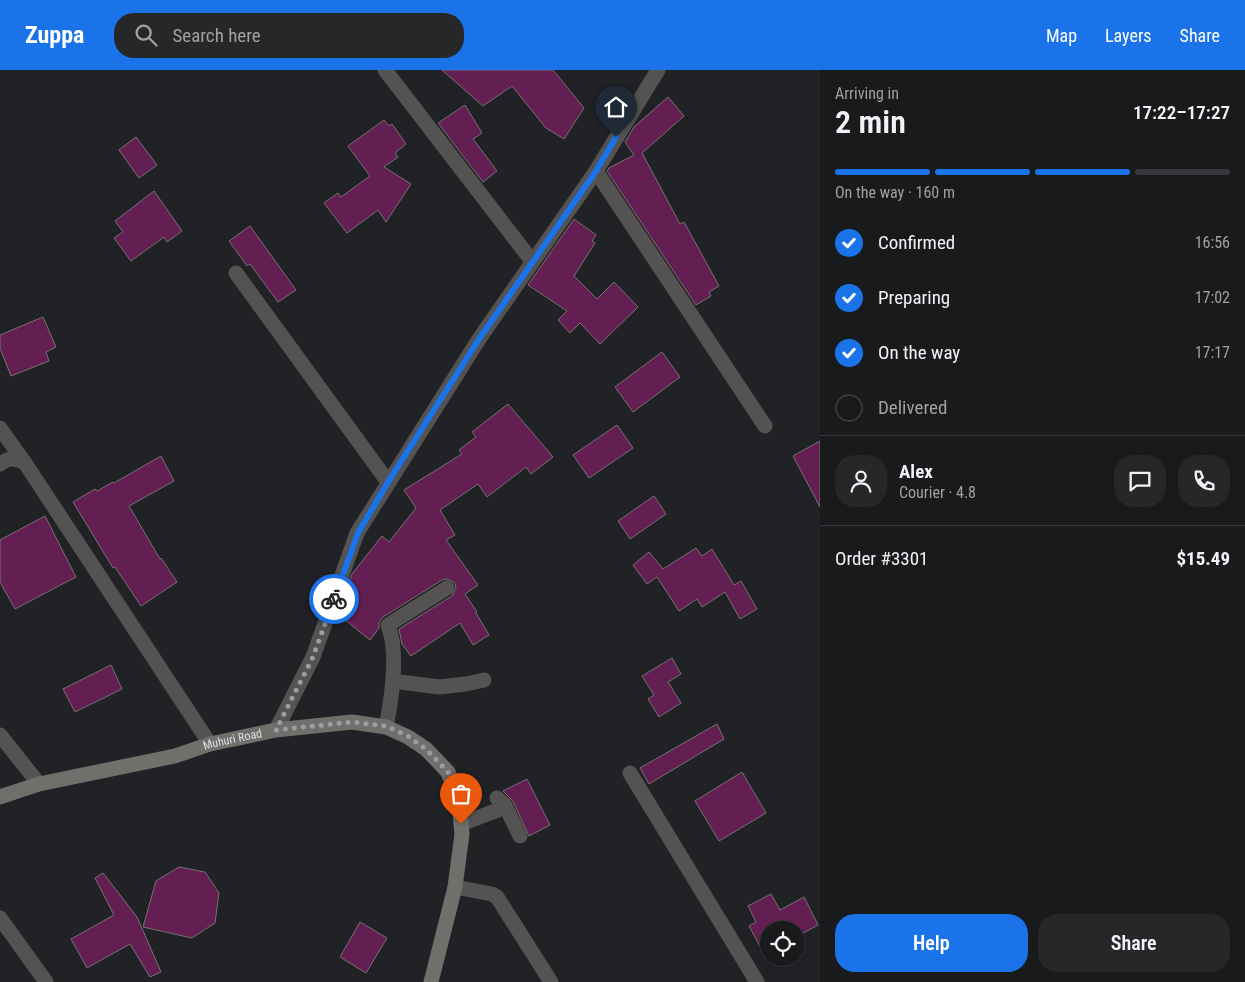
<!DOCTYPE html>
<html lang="en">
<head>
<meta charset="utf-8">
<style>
	body { margin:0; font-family:"Roboto Condensed",sans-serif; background:#262729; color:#f1f3f6; height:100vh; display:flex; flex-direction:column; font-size:19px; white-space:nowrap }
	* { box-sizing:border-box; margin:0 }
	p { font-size:16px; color:#9fa1a3 }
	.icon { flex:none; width:28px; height:28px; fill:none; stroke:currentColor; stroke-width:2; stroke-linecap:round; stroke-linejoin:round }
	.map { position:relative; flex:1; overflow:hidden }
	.drawer { display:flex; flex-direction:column; background:#191a1c; width:425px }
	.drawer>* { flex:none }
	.fabs { position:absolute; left:760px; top:851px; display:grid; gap:10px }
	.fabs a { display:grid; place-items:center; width:45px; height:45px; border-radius:50%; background:#191a1c; box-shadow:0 2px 8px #0003,0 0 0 1px #37383b; font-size:25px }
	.pin { position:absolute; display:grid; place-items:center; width:42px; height:42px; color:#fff; margin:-51px -21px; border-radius:50% 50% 50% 0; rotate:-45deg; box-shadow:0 0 5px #0007 }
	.pin .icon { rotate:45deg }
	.courier { position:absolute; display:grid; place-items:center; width:50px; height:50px; margin:-25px; border:4px solid #1a73e8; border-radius:50%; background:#fff; color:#222; box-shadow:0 1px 6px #0007 }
	.head em { font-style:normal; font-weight:600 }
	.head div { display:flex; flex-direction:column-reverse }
	.head { display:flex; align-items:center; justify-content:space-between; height:85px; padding:0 15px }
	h1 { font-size:32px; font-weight:600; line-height:38px }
	.bar { display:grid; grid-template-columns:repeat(4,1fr); gap:8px 5px; align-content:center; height:60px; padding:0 15px }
	.bar i { height:6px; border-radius:4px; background:#37383b }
	.bar .on { background:#1a73e8 }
	.bar p { grid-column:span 4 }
	.line { display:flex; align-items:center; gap:12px; padding:0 15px; border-top:1px solid #37383b }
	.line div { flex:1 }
	.round { display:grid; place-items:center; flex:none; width:52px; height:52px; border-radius:20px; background:#262729 }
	ol { padding:0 15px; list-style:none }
	li { display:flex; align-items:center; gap:15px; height:55px }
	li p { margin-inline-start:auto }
	li .icon { padding:5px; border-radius:50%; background:#1a73e8; color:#fff; stroke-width:4 }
	li:last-child { color:#9fa1a3 }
	li i { width:28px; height:28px; border:2px solid #37383b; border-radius:50% }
	.cta { display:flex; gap:10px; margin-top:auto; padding:10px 15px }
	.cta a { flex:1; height:58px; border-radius:20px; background:#1a73e8; color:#fff; font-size:20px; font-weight:600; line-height:58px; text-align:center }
	.cta a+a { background:#262729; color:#f1f3f6 }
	header { display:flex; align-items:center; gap:30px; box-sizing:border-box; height:70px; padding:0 25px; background:#1a73e8; color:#fff }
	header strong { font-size:24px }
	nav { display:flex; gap:28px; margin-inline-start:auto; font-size:18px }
	.search { width:350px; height:45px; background:#262729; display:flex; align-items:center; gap:12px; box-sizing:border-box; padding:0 18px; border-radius:20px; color:#9fa1a3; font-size:19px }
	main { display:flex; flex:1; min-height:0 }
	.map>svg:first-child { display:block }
</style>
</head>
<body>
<header>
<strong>Zuppa</strong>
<div class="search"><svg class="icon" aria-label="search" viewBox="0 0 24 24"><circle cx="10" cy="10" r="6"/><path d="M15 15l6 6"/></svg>Search here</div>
<nav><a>Map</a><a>Layers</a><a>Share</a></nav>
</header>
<main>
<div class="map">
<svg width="820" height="912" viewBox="0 0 820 912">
	<rect width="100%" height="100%" fill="#212226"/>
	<g fill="#641f52" stroke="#767174">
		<polygon points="442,0 553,0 584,38 564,69 546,58 512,16 483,36"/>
		<polygon points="668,27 684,46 642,83 680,154 684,152 719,216 709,222 711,226 696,235 607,101 609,98 634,85 625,72 634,57"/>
		<polygon points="465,35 482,63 473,69 497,101 483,112 438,53"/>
		<polygon points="384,50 389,56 392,54 406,74 395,83 398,87 384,97 411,114 386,152 378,140 347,163 324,133 338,123 341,127 370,106 348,76"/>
		<polygon points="136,67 157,95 139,108 119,80"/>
		<polygon points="154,121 182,161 167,172 164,167 131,191 114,168 123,162 115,151"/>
		<polygon points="574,149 596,165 592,171 595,173 574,206 597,229 614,212 638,237 600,274 580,253 570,263 558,250 567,241 528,215"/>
		<polygon points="250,156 296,220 278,232 250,194 247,196 229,171"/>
		<polygon points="43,247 56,277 46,282 49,291 11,306 0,278 0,265"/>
		<polygon points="662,282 680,307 633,342 615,317"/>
		<polygon points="508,334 553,387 531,404 526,397 487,427 478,414 440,440 455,465 446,470 478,515 465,524 477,542 476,543 489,565 473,575 460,553 411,586 402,574 399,559 452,526 456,518 455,513 447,509 442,510 383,547 379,552 379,558 370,570 339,545 352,528 346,523 352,504 382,466 389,472 416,438 404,420 462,384 459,380 476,367 472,362"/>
		<polygon points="617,355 633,378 589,408 573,385"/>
		<polygon points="820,371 820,437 793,386"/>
		<polygon points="161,386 174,411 129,436 160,489 161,488 177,512 141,536 115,497 113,498 73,432 95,419 97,421 113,412 114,413"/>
		<polygon points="654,426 666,444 630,469 618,451"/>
		<polygon points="45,446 76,507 15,539 0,512 0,470"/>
		<polygon points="696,478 702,486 712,479 734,515 741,511 757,539 740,549 725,522 702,537 697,529 679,541 657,507 647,514 633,495 649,482 663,499"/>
		<polygon points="672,588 681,604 668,612 681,633 659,647 648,629 654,625 642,606"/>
		<polygon points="111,595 122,619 75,642 63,619"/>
		<polygon points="717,654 724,669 649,714 640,698"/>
		<polygon points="742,702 766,743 719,771 695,731"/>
		<polygon points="527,709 550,755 529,766 513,731 503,721"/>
		<polygon points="179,797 205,802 219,823 215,853 192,868 143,857 156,811"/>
		<polygon points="103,803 137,847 161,902 150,907 130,874 87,898 71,869 114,845 95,808"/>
		<polygon points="771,824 780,840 804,827 818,855 796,867 796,860 769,860 769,882 764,884 749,856 756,852 748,836"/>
		<polygon points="360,852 387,868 366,903 340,887"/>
	</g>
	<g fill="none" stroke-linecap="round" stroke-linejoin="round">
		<g stroke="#545351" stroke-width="15">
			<polyline points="385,0 532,191"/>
			<polyline points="596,101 765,356"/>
			<polyline points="236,203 388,412"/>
			<polyline points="0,358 25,393"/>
			<path d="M 0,394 C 9,387 15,388 25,393 L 210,674"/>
			<polyline points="393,611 439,617 466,614 484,610"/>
			<path d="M 386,657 C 392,627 399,582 388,555 L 447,518"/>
			<polyline points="276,660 313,587 357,463 479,269 596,101 658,0"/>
			<polyline points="0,665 39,714"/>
			<polyline points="630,703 757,912"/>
			<polyline points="505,735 520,766"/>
			<polyline points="461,754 498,740 505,735 497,728"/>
			<polyline points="455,817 492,824 497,827 551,912"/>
			<polyline points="0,848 46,912"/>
		</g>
		<path stroke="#706f6c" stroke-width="15" id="s1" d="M 0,727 L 39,714 L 175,686 L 210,674 L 276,660 L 352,652 L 386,657 L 408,667 L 426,679 L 448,702 L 459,731 L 462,764 L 455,817 L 431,912"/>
	</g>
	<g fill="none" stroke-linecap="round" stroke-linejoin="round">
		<polyline stroke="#9b9da0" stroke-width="5" stroke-dasharray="0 9" points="334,529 313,587 276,660 352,652 386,656 408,666 426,679 448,702 459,731 461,754"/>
		<polyline stroke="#1a73e8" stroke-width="6" points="334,529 358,463 388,412 479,269 596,101 616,67"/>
	</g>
	<g text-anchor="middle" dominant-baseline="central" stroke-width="4.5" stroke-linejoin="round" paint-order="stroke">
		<g font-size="12" fill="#dddfe1" stroke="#0b0c0d">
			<text stroke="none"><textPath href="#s1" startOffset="240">Muhuri Road</textPath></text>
		</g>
	</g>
</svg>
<div class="fabs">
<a><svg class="icon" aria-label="locate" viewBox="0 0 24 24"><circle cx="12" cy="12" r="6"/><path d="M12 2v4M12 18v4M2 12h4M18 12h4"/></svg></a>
</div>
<div class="pin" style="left:461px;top:754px;background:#ea580c"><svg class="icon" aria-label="bag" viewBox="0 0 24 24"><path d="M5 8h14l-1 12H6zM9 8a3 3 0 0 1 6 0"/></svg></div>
<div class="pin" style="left:616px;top:67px;background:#1f2937"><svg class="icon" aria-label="home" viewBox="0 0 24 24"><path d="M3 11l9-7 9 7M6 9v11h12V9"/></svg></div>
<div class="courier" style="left:334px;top:529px"><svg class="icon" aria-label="bike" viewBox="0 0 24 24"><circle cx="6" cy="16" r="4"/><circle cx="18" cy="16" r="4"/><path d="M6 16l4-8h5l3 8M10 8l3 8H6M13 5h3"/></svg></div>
</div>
<section class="drawer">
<div class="head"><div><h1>2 min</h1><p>Arriving in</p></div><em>17:22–17:27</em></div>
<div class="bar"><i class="on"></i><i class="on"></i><i class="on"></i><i></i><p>On the way · 160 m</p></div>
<ol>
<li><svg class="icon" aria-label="check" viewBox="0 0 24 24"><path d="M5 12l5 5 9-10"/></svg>Confirmed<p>16:56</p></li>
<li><svg class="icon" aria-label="check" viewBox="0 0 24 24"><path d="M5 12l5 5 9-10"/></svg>Preparing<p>17:02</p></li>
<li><svg class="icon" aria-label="check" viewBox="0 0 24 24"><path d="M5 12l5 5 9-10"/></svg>On the way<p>17:17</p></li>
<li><i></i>Delivered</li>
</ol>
<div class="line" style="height:90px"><a class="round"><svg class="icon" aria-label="person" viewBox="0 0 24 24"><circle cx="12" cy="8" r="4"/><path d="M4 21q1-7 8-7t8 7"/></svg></a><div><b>Alex</b><p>Courier · 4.8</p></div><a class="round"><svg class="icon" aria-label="chat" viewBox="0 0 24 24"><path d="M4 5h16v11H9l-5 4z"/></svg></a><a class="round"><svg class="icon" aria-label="phone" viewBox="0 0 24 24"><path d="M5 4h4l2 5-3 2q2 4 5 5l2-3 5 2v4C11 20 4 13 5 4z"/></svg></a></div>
<div class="line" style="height:65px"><div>Order #3301</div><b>$15.49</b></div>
<div class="cta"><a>Help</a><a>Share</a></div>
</section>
</main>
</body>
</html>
